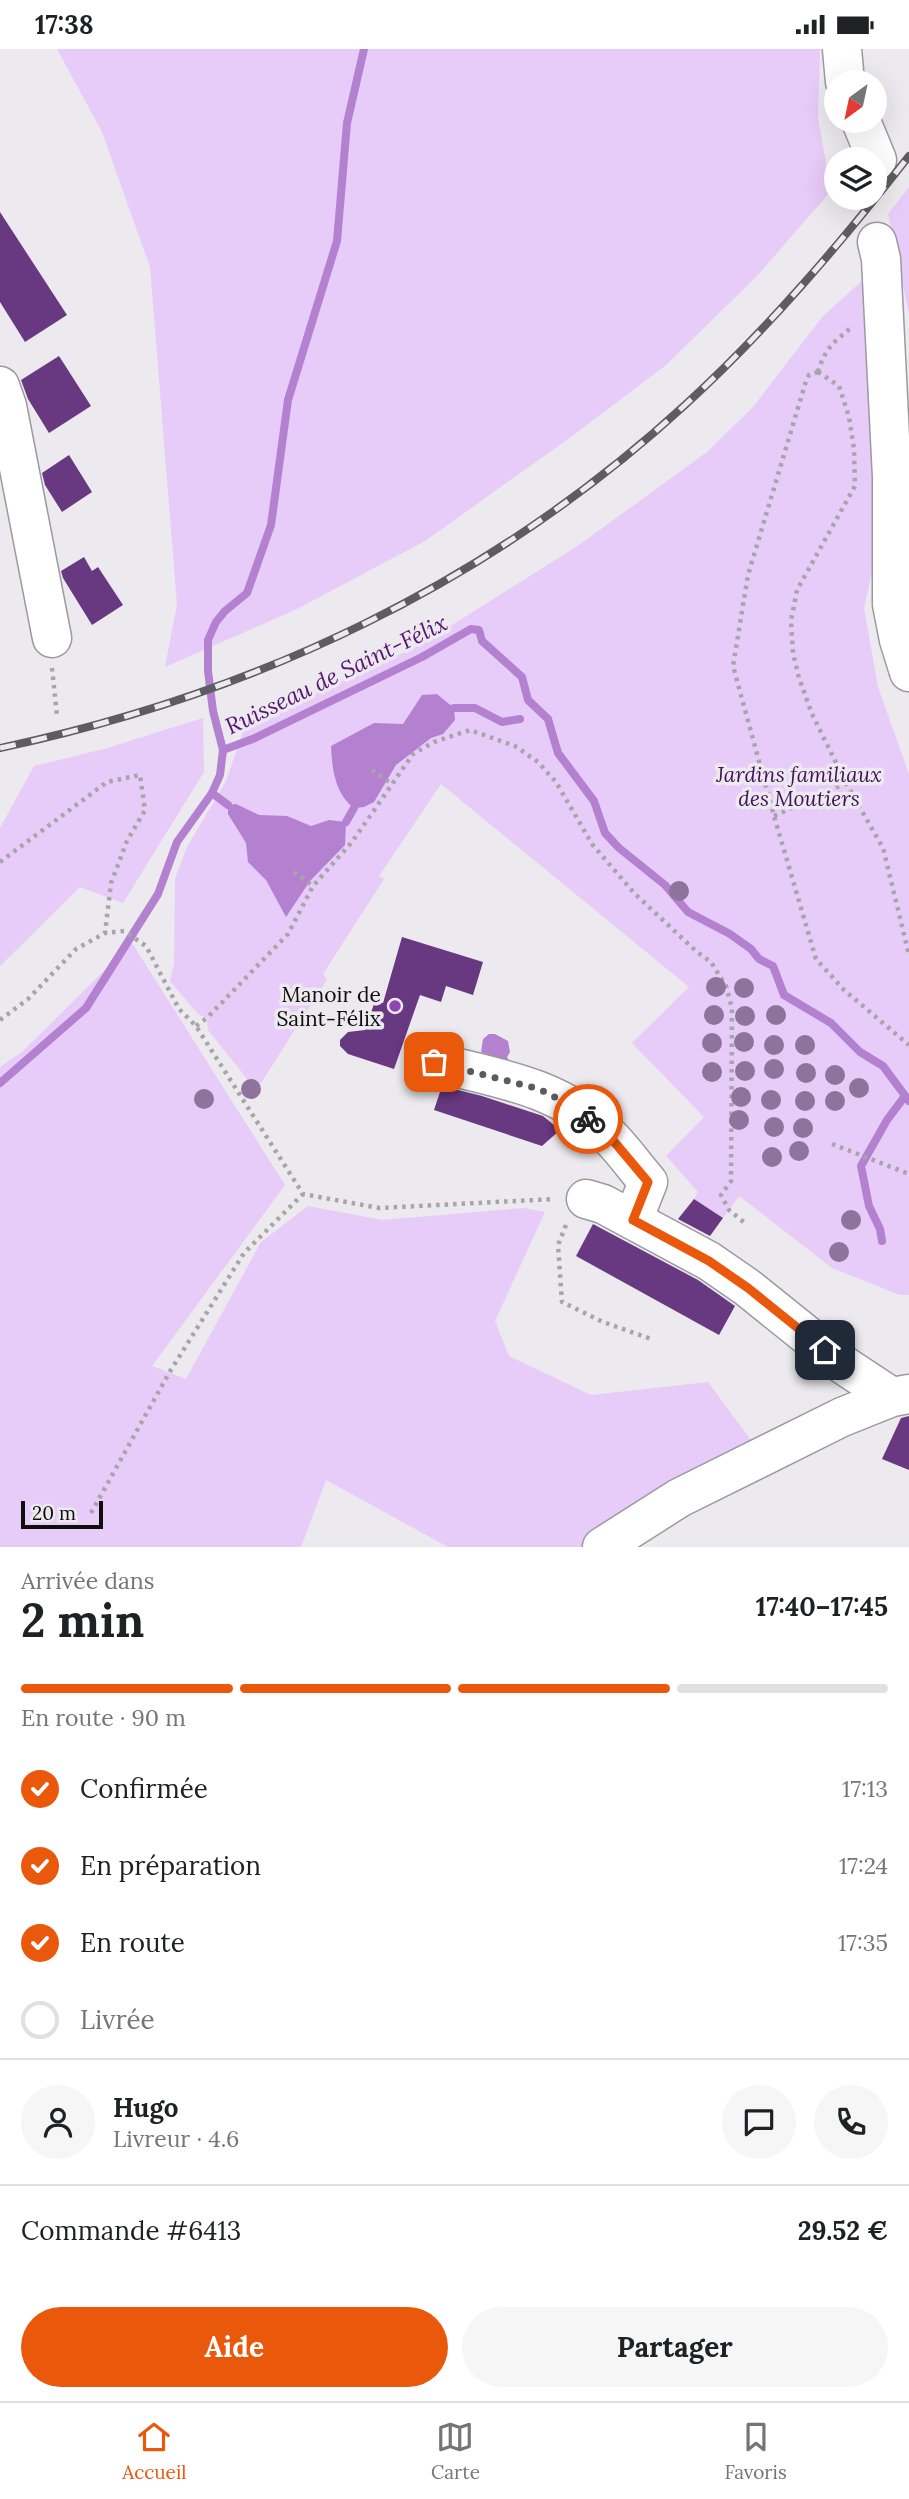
<!DOCTYPE html>
<html lang="fr">
<head>
<meta charset="utf-8">
<style>
	body { margin:0; font-family:Lora,serif; background:#f6f6f6; color:#202124; height:100vh; display:flex; flex-direction:column; font-size:26px; white-space:nowrap }
	* { box-sizing:border-box; margin:0 }
	p { font-size:23px; color:#757577 }
	.icon { flex:none; width:38px; height:38px; fill:none; stroke:currentColor; stroke-width:2; stroke-linecap:round; stroke-linejoin:round }
	.map { position:relative; height:1498px; overflow:hidden }
	.sheet { display:flex; flex-direction:column; background:#fff; flex:1 }
	.sheet>* { flex:none }
	.needle { width:46px; rotate:213deg }
	.controls { position:absolute; left:824px; top:21px; display:grid; gap:14px }
	.controls a { display:grid; place-items:center; width:63px; height:63px; border-radius:50%; background:#fff; box-shadow:0 7px 28px #0002; font-size:35px }
	.scale { position:absolute; left:21px; bottom:18px; width:82px; box-sizing:border-box; padding-left:7px; border:4px solid #0f0e0f; border-top:0; font-size:19px; line-height:24px; white-space:nowrap; color:#0f0e0f; -webkit-text-stroke:5px #eceaee; paint-order:stroke }
	.pin { position:absolute; display:grid; place-items:center; width:60px; height:60px; color:#fff; margin:-30px; border-radius:14px; box-shadow:0 4px 10px #0006 }
	.courier { position:absolute; display:grid; place-items:center; width:70px; height:70px; margin:-35px; border:5px solid #ea580c; border-radius:50%; background:#fff; color:#222; box-shadow:0 2px 9px #0007 }
	.head em { font-style:normal; font-weight:800 }
	.head div { display:flex; flex-direction:column-reverse }
	.head { display:flex; align-items:center; justify-content:space-between; height:119px; padding:0 21px }
	h1 { font-size:46px; font-weight:800; line-height:52px }
	.bar { display:grid; grid-template-columns:repeat(4,1fr); gap:10px 7px; align-content:center; height:84px; padding:0 21px }
	.bar i { height:9px; border-radius:5px; background:#e0e0e0 }
	.bar .selected { background:#ea580c }
	.bar p { grid-column:span 4 }
	.line { display:flex; align-items:center; gap:18px; padding:0 21px; border-top:2px solid #e0e0e0 }
	.line div { flex:1 }
	.round { display:grid; place-items:center; flex:none; width:74px; height:74px; border-radius:37px; background:#f6f6f6 }
	ol { padding:0 21px; list-style:none }
	li { display:flex; align-items:center; gap:21px; height:77px }
	li p { margin-inline-start:auto }
	li .icon { padding:7px; border-radius:50%; background:#ea580c; color:#fff; stroke-width:4 }
	li:last-child { color:#757577 }
	li i { width:38px; height:38px; border:4px solid #e0e0e0; border-radius:50% }
	.action { display:flex; gap:14px; margin-top:auto; padding:14px 21px }
	.action a { flex:1; height:80px; border-radius:42px; background:#ea580c; color:#fff; font-size:28px; font-weight:800; line-height:80px; text-align:center }
	.action a+a { background:#f6f6f6; color:#202124 }
	.status { display:flex; justify-content:space-between; align-items:center; height:49px; padding:0 35px; background:#fff; direction:ltr }
	.status svg { height:19px; fill:currentColor }
	.menu { display:flex; justify-content:space-around; align-items:center; height:98px; border-top:2px solid #e0e0e0; background:#fff; font-size:19px; color:#757577 }
	.menu a { display:grid; justify-items:center; gap:4px }
	.menu .selected { color:#ea580c }
	.map>svg:first-child { display:block }
</style>
</head>
<body>
<div class="status"><b>17:38</b><svg viewBox="0 0 49 12"><path d="M0 12V9h3v3zM5 12V6h3v6zM10 12V3h3v9zM15 12V0h3v12zM26 1h20v11H26zM47 4h2v5h-2z"/></svg></div>
<div class="map">
<svg width="909" height="1498" viewBox="0 0 909 1498">
	<rect width="100%" height="100%" fill="#eceaee"/>
	<g fill="#e7cbf9">
		<polygon points="57,0 820,0 818,69 831,142 757,227 666,316 568,390 425,492 297,560 165,618 177,556 150,218 102,83"/>
		<polygon points="909,138 909,265 888,165"/>
		<polygon points="864,230 881,482 864,559 878,638 909,725 909,1246 900,1246 832,1219 739,1147 723,1169 694,1150 698,1143 666,1107 704,1068 632,994 689,938 441,735 379,827 384,830 323,925 327,930 261,1034 252,1036 208,981 207,969 198,965 170,932 174,914 175,830 187,798 226,732 245,677 422,595 579,496 707,403 753,358 823,267"/>
		<polygon points="203,669 204,723 123,854 80,838 0,917 0,779 34,717 104,700"/>
		<polygon points="132,894 285,1136 152,1317 186,1330 261,1193 308,1157 382,1171 524,1159 545,1163 495,1272 509,1307 591,1346 708,1333 756,1398 707,1423 581,1498 448,1498 326,1431 301,1498 0,1498 0,1018 22,1003"/>
	</g>
	<g fill="#b381d0">
		<path d="M 437,645 L 454,659 L 455,671 L 443,685 L 431,689 L 396,716 L 374,753 L 364,758 L 354,759 C 335,745 332,720 331,697 L 374,674 L 403,675 L 422,646 Z"/>
		<polygon points="236,755 259,766 287,767 311,777 329,771 346,773 345,796 310,832 286,868 266,831 248,813 246,794 228,765 228,756"/>
		<polygon points="489,985 495,985 508,992 510,1003 507,1008 511,1015 481,1003 483,990"/>
	</g>
	<g fill="none" stroke-linecap="round" stroke-linejoin="round">
		<g stroke="#b381d0" stroke-width="8">
			<polyline points="454,659 475,659 502,673 520,670"/>
			<polyline points="223,701 255,689 422,608 471,580 479,581 482,592 522,628 528,651 548,670 558,704 594,752 605,784 619,799 665,836 688,863 730,885 751,900 759,910 773,917 784,946 831,974 860,1003 883,1017 909,1052"/>
			<polyline points="212,744 228,756"/>
			<polyline points="346,773 354,759"/>
			<polyline points="0,1034 86,959 158,845 177,793 212,744 220,726 223,701 213,662 208,622 208,591 216,573 225,562 247,544 271,476 288,351 337,192 347,74 364,0"/>
			<polyline points="882,1192 880,1180 869,1157 861,1117 887,1071 905,1047"/>
		</g>
	</g>
	<g fill="#683881">
		<polygon points="0,163 67,266 25,293 0,253"/>
		<polygon points="59,307 91,357 49,384 28,350 21,331"/>
		<polygon points="69,406 92,443 62,463 45,436 42,424"/>
		<polygon points="84,508 92,522 98,518 123,556 92,576 63,529 61,522"/>
		<polygon points="402,888 483,913 473,946 446,937 441,953 420,946 394,1020 348,1005 340,997 340,991 348,983 365,981 375,952 383,954"/>
		<polygon points="442,1037 482,1047 543,1067 560,1081 542,1097 434,1061"/>
		<polygon points="694,1150 723,1169 710,1187 678,1170"/>
		<polygon points="593,1175 698,1231 735,1257 719,1286 576,1207"/>
		<polygon points="909,1367 909,1421 882,1410 901,1369"/>
	</g>
	<g fill="none" stroke-linecap="round" stroke-linejoin="round">
		<g stroke="#9c9a9e" stroke-width="41">
			<g id="minor">
				<polyline points="842,0 845,33"/>
				<polyline points="861,72 877,111"/>
				<polyline points="877,193 881,210 892,428 892,555 899,591 909,623"/>
				<polyline points="0,337 7,357 52,589"/>
				<path d="M 434,1013 C 496,1029 558,1037 606,1084 C 621,1098 634,1117 648,1133 L 633,1171"/>
				<polyline points="586,1150 603,1155 709,1212 748,1239 845,1317 892,1348"/>
				<polyline points="602,1498 679,1449 842,1368 892,1348 909,1345"/>
			</g>
		</g>
		<g stroke="#a7a5a8" stroke-width="4.5" stroke-dasharray="3.5 5" stroke-linecap="butt">
			<polyline points="857,149 864,164"/>
			<polyline points="818,323 809,326 806,332 748,526 733,617 774,767 816,910 844,941 909,996"/>
			<polyline points="818,323 839,337 849,368 854,400 855,437 797,541 791,572 793,604 799,629 812,665 846,734 883,799 909,906"/>
			<path d="M 818,323 C 825,299 834,293 852,278"/>
			<polyline points="52,619 57,667"/>
			<polyline points="372,721 392,735"/>
			<polyline points="774,767 846,734"/>
			<polyline points="0,813 107,733 140,726 145,761 127,792 111,834 105,884"/>
			<polyline points="294,823 313,837"/>
			<polyline points="0,971 28,950 76,900 105,884 124,882 146,897 179,960 196,977 303,1145 379,1159 555,1150"/>
			<polyline points="196,977 207,969 288,885 313,837 352,793 413,705 434,693 470,681 515,697 538,713 556,733 592,795 635,845 697,903 711,913 726,937 732,959 731,1132 721,1146 729,1161 746,1175"/>
			<polyline points="832,1095 909,1125"/>
			<polyline points="566,1176 558,1196 562,1253 603,1273 654,1291"/>
			<polyline points="91,1464 169,1324 244,1204 303,1145"/>
		</g>
		<use href="#minor" stroke="#fff" stroke-width="38"/>
		<g stroke="#5e5c5e" stroke-width="8">
			<path id="rail" d="M 0,699 C 256,645 491,534 685,356 C 768,280 840,195 909,107"/>
		</g>
		<use href="#rail" stroke="#eceaee" stroke-width="5" stroke-dasharray="16" stroke-linecap="butt"/>
	</g>
	<g fill="#8e739c">
		<circle cx="679" cy="842" r="10"/>
		<circle cx="716" cy="938" r="10"/>
		<circle cx="744" cy="939" r="10"/>
		<circle cx="714" cy="966" r="10"/>
		<circle cx="776" cy="966" r="10"/>
		<circle cx="745" cy="967" r="10"/>
		<circle cx="744" cy="993" r="10"/>
		<circle cx="712" cy="994" r="10"/>
		<circle cx="774" cy="996" r="10"/>
		<circle cx="805" cy="996" r="10"/>
		<circle cx="774" cy="1020" r="10"/>
		<circle cx="745" cy="1022" r="10"/>
		<circle cx="712" cy="1023" r="10"/>
		<circle cx="806" cy="1024" r="10"/>
		<circle cx="835" cy="1026" r="10"/>
		<circle cx="859" cy="1039" r="10"/>
		<circle cx="251" cy="1040" r="10"/>
		<circle cx="741" cy="1048" r="10"/>
		<circle cx="204" cy="1050" r="10"/>
		<circle cx="771" cy="1051" r="10"/>
		<circle cx="805" cy="1052" r="10"/>
		<circle cx="835" cy="1052" r="10"/>
		<circle cx="739" cy="1071" r="10"/>
		<circle cx="774" cy="1078" r="10"/>
		<circle cx="803" cy="1079" r="10"/>
		<circle cx="799" cy="1102" r="10"/>
		<circle cx="772" cy="1108" r="10"/>
		<circle cx="851" cy="1171" r="10"/>
		<circle cx="839" cy="1203" r="10"/>
	</g>
	<g fill="none" stroke-linecap="round" stroke-linejoin="round">
		<polyline stroke="#5c5b5d" stroke-width="7" stroke-dasharray="0 12.6" points="434,1013 539,1040 570,1056 588,1070"/>
		<polyline stroke="#ea580c" stroke-width="9" points="588,1070 606,1083 648,1133 633,1171 709,1212 748,1239 825,1301"/>
	</g>
	<circle fill="#9044b6" stroke="#eceaee" stroke-width="2.5" cx="395" cy="957" r="7"/>
	<g text-anchor="middle" dominant-baseline="central" stroke-width="7" stroke-linejoin="round" paint-order="stroke">
		<g font-size="21" font-style="italic" fill="#421259" stroke="#eceaee">
			<text x="799" y="725">Jardins familiaux<tspan x="799" dy="24">des Moutiers</tspan></text>
		</g>
		<g font-size="21" fill="#0f0e0f" stroke="#eceaee" text-anchor="end">
			<text x="381" y="945">Manoir de<tspan x="381" dy="24">Saint-Félix</tspan></text>
		</g>
		<g font-size="23" font-style="italic" fill="#561473" stroke="#eceaee">
			<text transform="translate(336 625) rotate(-26)">Ruisseau de Saint-Félix</text>
		</g>
	</g>
</svg>
<div class="controls">
<a><svg class="needle" viewBox="-14 -14 28 28"><path d="M0-13l5 13h-10z" fill="#e53935"/><path d="M0 13l5-13h-10z" fill="#757577"/></svg></a>
<a><svg class="icon" aria-label="layers" viewBox="0 0 24 24"><path d="M12 4l9 5-9 5-9-5zM3 14l9 5 9-5"/></svg></a>
</div>
<div class="scale">20 m</div>
<div class="pin" style="left:434px;top:1013px;background:#ea580c"><svg class="icon" aria-label="bag" viewBox="0 0 24 24"><path d="M5 8h14l-1 12H6zM9 8a3 3 0 0 1 6 0"/></svg></div>
<div class="pin" style="left:825px;top:1301px;background:#1f2937"><svg class="icon" aria-label="home" viewBox="0 0 24 24"><path d="M3 11l9-7 9 7M6 9v11h12V9"/></svg></div>
<div class="courier" style="left:588px;top:1070px"><svg class="icon" aria-label="bike" viewBox="0 0 24 24"><circle cx="6" cy="16" r="4"/><circle cx="18" cy="16" r="4"/><path d="M6 16l4-8h5l3 8M10 8l3 8H6M13 5h3"/></svg></div>
</div>
<section class="sheet">
<div class="head"><div><h1>2 min</h1><p>Arrivée dans</p></div><em>17:40–17:45</em></div>
<div class="bar"><i class="selected"></i><i class="selected"></i><i class="selected"></i><i></i><p>En route · 90 m</p></div>
<ol>
<li><svg class="icon" aria-label="check" viewBox="0 0 24 24"><path d="M5 12l5 5 9-10"/></svg>Confirmée<p>17:13</p></li>
<li><svg class="icon" aria-label="check" viewBox="0 0 24 24"><path d="M5 12l5 5 9-10"/></svg>En préparation<p>17:24</p></li>
<li><svg class="icon" aria-label="check" viewBox="0 0 24 24"><path d="M5 12l5 5 9-10"/></svg>En route<p>17:35</p></li>
<li><i></i>Livrée</li>
</ol>
<div class="line" style="height:126px"><a class="round"><svg class="icon" aria-label="person" viewBox="0 0 24 24"><circle cx="12" cy="8" r="4"/><path d="M4 21q1-7 8-7t8 7"/></svg></a><div><b>Hugo</b><p>Livreur · 4.6</p></div><a class="round"><svg class="icon" aria-label="chat" viewBox="0 0 24 24"><path d="M4 5h16v11H9l-5 4z"/></svg></a><a class="round"><svg class="icon" aria-label="phone" viewBox="0 0 24 24"><path d="M5 4h4l2 5-3 2q2 4 5 5l2-3 5 2v4C11 20 4 13 5 4z"/></svg></a></div>
<div class="line" style="height:91px"><div>Commande #6413</div><b>29.52 €</b></div>
<div class="action"><a>Aide</a><a>Partager</a></div>
</section>
<nav class="menu">
<a class="selected"><svg class="icon" aria-label="home" viewBox="0 0 24 24"><path d="M3 11l9-7 9 7M6 9v11h12V9"/></svg>Accueil</a>
<a><svg class="icon" aria-label="map" viewBox="0 0 24 24"><path d="M3 6l6-2 6 2 6-2v14l-6 2-6-2-6 2zM9 4v14M15 6v14"/></svg>Carte</a>
<a><svg class="icon" aria-label="saved" viewBox="0 0 24 24"><path d="M7 4h10v16l-5-4-5 4z"/></svg>Favoris</a>
</nav>
</body>
</html>
